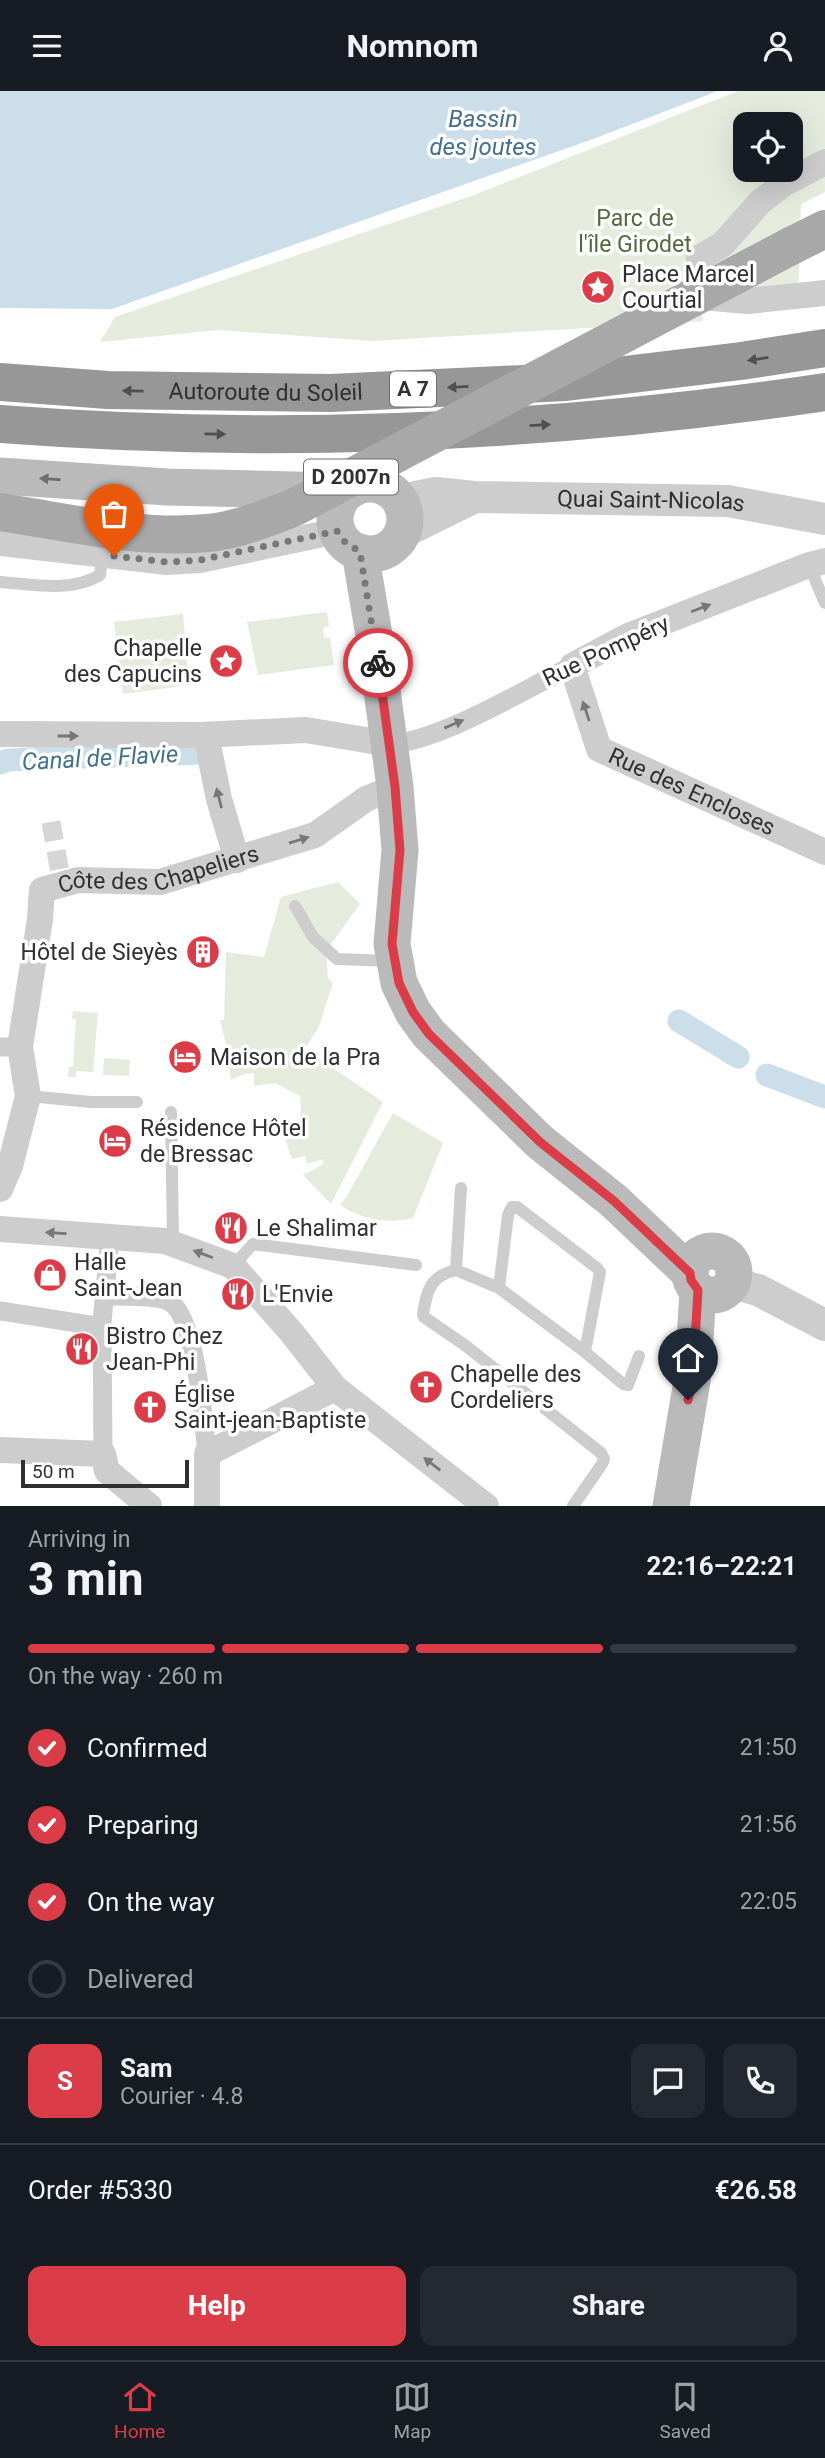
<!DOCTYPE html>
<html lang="en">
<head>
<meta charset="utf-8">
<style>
	body { margin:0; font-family:Roboto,sans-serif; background:#242831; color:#f1f3f6; height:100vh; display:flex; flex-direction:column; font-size:26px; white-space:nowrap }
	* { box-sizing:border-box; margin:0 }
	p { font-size:23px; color:#9ea1a6 }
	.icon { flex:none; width:38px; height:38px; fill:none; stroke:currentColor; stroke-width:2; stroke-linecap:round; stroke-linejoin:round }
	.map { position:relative; height:1415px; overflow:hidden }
	.side { display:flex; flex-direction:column; background:#171b24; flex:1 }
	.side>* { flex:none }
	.controls { position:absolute; left:733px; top:21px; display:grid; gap:14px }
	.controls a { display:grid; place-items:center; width:70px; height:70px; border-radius:14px; background:#171b24; box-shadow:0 7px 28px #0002; font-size:35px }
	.scale { position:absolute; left:21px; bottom:18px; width:168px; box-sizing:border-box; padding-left:7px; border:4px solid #303030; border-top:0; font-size:19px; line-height:24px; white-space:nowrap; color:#303030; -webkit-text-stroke:5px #fff; paint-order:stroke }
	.pin { position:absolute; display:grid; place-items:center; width:60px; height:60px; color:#fff; margin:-72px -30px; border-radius:50% 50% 50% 0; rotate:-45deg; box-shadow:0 0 7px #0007 }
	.pin .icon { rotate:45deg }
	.courier { position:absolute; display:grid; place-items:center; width:70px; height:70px; margin:-35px; border:5px solid #db3d48; border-radius:50%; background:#fff; color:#222; box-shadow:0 2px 9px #0007 }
	.headline em { font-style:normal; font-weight:700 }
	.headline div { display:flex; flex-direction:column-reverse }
	.headline { display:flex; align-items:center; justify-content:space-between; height:119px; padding:0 28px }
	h1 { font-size:46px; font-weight:700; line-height:52px }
	.bar { display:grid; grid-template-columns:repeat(4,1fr); gap:10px 7px; align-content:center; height:84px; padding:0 28px }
	.bar i { height:9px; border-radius:5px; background:#363941 }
	.bar .selected { background:#db3d48 }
	.bar p { grid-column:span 4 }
	.line { display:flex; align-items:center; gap:18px; padding:0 28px; border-top:2px solid #363941 }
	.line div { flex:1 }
	.round { display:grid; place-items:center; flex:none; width:74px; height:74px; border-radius:14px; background:#242831 }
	ol { padding:0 28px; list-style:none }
	li { display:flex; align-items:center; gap:21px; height:77px }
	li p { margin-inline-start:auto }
	li .icon { padding:7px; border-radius:50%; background:#db3d48; color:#fff; stroke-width:4 }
	li:last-child { color:#9ea1a6 }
	li i { width:38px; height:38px; border:4px solid #363941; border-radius:50% }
	.button { display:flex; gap:14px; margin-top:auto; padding:14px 28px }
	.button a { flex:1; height:80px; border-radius:14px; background:#db3d48; color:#fff; font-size:28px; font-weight:700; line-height:80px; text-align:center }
	.button a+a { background:#242831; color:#f1f3f6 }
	header { display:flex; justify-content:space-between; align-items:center; height:91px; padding:0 28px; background:#171b24; font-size:32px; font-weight:700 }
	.dock { display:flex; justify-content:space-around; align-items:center; height:98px; border-top:2px solid #363941; background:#171b24; font-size:19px; color:#9ea1a6 }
	.dock a { display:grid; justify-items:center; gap:4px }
	.dock .selected { color:#db3d48 }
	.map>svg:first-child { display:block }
</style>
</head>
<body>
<header><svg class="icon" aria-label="menu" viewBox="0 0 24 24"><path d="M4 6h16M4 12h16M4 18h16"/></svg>Nomnom<svg class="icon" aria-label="person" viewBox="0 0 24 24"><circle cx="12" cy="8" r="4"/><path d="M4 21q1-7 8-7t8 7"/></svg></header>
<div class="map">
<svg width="825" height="1415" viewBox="0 0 825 1415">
	<rect width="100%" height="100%" fill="#fff"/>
	<g fill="#e5ecde" fill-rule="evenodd">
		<path d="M 738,0 L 825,0 L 825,101 L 801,113 L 798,206 L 701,207 L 703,230 L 373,250 L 218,239 L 100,251 L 115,226 L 474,104 ZM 746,33 L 791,33 L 791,79 L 746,79 Z"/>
		<polygon points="327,521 329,535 323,537 324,547 330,547 334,574 258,584 247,531"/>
		<polygon points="183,523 189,594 123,603 114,531"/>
		<polygon points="338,791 360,813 326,860 328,887 333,892 319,935 305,958 383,1011 331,1113 303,1084 324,1073 322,1068 307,1073 305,1065 292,1068 283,1041 302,1038 300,1005 275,992 254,995 254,982 245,983 231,989 227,958 220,929 224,929 226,861 264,866 281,806"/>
		<polygon points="73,920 98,922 93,981 76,980 76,986 68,986 69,976 73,975 76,928 72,928"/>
		<polygon points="104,967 130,969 129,985 103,984"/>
		<path d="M 393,1022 L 443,1052 L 413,1127 C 388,1133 362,1129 340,1114 L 347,1105 Z"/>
	</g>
	<polygon fill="#ccdeea" points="0,0 718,0 593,48 112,218 0,217"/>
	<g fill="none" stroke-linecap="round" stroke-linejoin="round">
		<g stroke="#ccdeea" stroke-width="23">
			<polyline points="0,672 8,669 53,667 200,662"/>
			<polyline points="679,930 738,966"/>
			<polyline points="767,984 825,1006"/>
		</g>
		<polyline stroke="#d6d6d6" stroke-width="19" stroke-dasharray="19 10" stroke-linecap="butt" points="51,731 60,782"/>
		<g stroke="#cdcdcd" stroke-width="12">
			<polyline points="809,474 825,512"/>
			<path d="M 0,491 C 33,493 70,502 100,484 L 101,476 L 97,462"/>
			<polyline points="295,815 313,846 337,868 391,870"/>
			<polyline points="28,1005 91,1011 137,1011"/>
			<polyline points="171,1021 173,1151"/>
			<path d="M 461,1097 L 456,1179 C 431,1185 427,1198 423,1223 L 424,1226 L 466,1255 L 601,1362 L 604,1368 L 602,1373 L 573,1415"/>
			<polyline points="233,1175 253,1153 416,1174"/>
			<polyline points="456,1179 499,1197 508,1124 512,1116 517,1116 597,1177 600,1181 585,1261 623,1293 628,1294 639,1265"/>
			<polyline points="499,1197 585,1261"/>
		</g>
		<g stroke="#cdcdcd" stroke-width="19">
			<path d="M 390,653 C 440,650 524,599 572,575"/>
			<polyline points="0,956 20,956"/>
			<path d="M 105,1205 C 118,1205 161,1205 170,1211 C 196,1227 204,1333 207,1363"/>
			<polyline points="0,1220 103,1236"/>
			<polyline points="103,1363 102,1231 110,1146"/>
		</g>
		<g stroke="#cdcdcd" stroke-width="26">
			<polyline points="825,71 785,92 760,111 723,153 699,167 701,206 748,210 825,202"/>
			<polyline points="0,452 167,471 200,469 337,440"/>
			<path id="s1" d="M 825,470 L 809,474 L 628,545 L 572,575 L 599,658 L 825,761"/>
			<polyline points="0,643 200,644 306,639 390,653"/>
			<polyline points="206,644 219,708 237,769"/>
			<path id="s2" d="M 0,1098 L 10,1075 L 28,1005 L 20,956 L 40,828 L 42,799 L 78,789 L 160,791 L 315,744 L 366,708 L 395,696"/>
			<polyline points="0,1138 165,1150 233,1175 292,1242 335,1297 486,1415"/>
			<polyline points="0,1359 103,1363 107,1380 149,1415"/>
			<polyline points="207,1415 207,1363 335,1297"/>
		</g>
		<g stroke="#cdcdcd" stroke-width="32">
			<path id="s3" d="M 400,409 L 436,402 L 474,406 L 728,410 L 825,428"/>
			<polyline points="402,442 473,407"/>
			<polyline points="732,1192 758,1199 825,1234"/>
		</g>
		<g stroke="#bababa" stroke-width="37">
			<polyline points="0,385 167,396 335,400"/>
			<circle cx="370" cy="428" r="35"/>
			<polyline points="360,461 377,562 395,696 400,759 392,853 399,892 413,921 429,943 540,1051 614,1110 690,1182"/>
			<circle cx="712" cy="1182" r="22"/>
			<polyline points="671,1415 693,1284 698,1199"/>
		</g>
		<polyline stroke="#a8a8a8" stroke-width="38" points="789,156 825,138"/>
		<g stroke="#979797" stroke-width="38">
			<path id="s4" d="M 0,291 L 108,299 L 331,302 L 566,291 L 741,270 L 825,257"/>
			<path d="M 0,333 C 275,354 552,342 825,301"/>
		</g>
		<path stroke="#a8a8a8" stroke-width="38" d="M 0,421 C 68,431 139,449 208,442 C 238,439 267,427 295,416 L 789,156"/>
	</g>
	<defs><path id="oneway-solid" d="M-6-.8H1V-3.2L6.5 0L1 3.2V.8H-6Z" transform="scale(1.75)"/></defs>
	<g fill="#4f4f4f">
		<use href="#oneway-solid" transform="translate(758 268) rotate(171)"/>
		<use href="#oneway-solid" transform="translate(458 296) rotate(177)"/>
		<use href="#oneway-solid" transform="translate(133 300) rotate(-179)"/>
		<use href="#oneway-solid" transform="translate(540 334) rotate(-3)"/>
		<use href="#oneway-solid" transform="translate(215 343) rotate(1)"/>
	</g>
	<use fill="#6e6e6e" href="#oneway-solid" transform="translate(50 388) rotate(-176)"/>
	<g fill="#777">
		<use href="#oneway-solid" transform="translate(701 517) rotate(-21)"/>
		<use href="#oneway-solid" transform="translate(586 620) rotate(-108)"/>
		<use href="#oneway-solid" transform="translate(454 633) rotate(-23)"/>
		<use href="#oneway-solid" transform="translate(68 645)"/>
		<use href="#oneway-solid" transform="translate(219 707) rotate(-104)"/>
		<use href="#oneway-solid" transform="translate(299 749) rotate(-17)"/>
		<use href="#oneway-solid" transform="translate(56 1142) rotate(-176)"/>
		<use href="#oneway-solid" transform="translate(203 1163) rotate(-159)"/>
		<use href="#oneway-solid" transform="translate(432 1373) rotate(-142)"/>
	</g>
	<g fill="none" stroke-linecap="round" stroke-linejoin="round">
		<polyline stroke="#787878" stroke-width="7" stroke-dasharray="0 12.6" points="114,465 167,471 200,469 337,440 344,450 360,461 378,572"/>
		<polyline stroke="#db3d48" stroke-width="9" points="378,572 395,696 400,759 392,853 399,892 413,921 429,943 540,1051 614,1110 690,1182 691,1189 698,1199 693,1284 688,1309"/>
	</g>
	<defs>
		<g id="sight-disc" transform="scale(1.75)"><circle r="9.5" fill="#db3d48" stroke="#fff"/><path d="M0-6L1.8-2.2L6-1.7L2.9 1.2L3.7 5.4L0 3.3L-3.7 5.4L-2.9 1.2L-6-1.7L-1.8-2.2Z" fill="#fff"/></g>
		<g id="building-disc" transform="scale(1.75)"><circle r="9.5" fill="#db3d48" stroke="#fff"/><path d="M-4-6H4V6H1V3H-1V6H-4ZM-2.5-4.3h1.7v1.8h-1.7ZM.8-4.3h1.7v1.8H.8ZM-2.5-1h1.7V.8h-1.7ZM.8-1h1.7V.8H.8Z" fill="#fff"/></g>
		<g id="hotel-disc" transform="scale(1.75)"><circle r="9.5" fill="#db3d48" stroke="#fff"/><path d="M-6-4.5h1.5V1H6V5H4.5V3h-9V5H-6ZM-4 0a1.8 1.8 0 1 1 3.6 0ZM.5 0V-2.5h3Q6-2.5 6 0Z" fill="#fff"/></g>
		<g id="restaurant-disc" transform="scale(1.75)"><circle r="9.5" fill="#db3d48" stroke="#fff"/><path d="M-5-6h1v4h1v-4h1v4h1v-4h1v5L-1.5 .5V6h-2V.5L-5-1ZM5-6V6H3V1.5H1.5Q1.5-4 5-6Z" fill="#fff"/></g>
		<g id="shop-disc" transform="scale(1.75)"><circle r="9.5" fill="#db3d48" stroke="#fff"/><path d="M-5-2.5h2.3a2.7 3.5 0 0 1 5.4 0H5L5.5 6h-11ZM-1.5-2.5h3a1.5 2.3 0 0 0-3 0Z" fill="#fff"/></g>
		<g id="church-disc" transform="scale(1.75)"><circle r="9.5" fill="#db3d48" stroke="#fff"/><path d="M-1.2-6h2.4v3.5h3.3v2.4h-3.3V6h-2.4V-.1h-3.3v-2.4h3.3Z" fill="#fff"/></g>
	</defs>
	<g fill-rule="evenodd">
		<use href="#sight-disc" x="598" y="196"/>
		<use href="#sight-disc" x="226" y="570"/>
		<use href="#building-disc" x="203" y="861"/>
		<use href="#hotel-disc" x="185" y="966"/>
		<use href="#hotel-disc" x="115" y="1050"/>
		<use href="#restaurant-disc" x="231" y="1137"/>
		<use href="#shop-disc" x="50" y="1184"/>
		<use href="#restaurant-disc" x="238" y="1203"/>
		<use href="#restaurant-disc" x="82" y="1258"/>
		<use href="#church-disc" x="426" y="1296"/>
		<use href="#church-disc" x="150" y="1316"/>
	</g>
	<g text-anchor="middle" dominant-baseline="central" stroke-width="7" stroke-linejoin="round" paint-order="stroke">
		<g fill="#fff" stroke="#6e6e6e" stroke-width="2">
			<rect x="390" y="280.5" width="46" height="35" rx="5"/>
			<rect x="304" y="368.5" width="94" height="35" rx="5"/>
		</g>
		<g font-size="21" font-weight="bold" fill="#303030">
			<text x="413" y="298">A 7</text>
			<text x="351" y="386">D 2007n</text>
		</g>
		<g font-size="23" fill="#53693f" stroke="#fff">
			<text x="635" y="127">Parc de<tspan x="635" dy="26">l'île Girodet</tspan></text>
		</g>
		<g font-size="23" fill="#303030" stroke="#fff" text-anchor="start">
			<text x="622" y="183">Place Marcel<tspan x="622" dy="26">Courtial</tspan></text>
			<text x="202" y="557" text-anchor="end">Chapelle<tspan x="202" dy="26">des Capucins</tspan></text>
			<text x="178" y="861" text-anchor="end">Hôtel de Sieyès</text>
			<text x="210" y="966">Maison de la Pra</text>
			<text x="140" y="1037">Résidence Hôtel<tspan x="140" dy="26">de Bressac</tspan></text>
			<text x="256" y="1137">Le Shalimar</text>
			<text x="74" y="1171">Halle<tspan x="74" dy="26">Saint-Jean</tspan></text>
			<text x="262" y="1203">L'Envie</text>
			<text x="106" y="1245">Bistro Chez<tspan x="106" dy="26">Jean-Phi</tspan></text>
			<text x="450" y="1283">Chapelle des<tspan x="450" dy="26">Cordeliers</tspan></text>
			<text x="174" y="1303">Église<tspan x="174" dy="26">Saint-jean-Baptiste</tspan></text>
		</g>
		<g font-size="23" fill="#303030" stroke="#fff">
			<text stroke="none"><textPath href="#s4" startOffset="266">Autoroute du Soleil</textPath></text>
			<text stroke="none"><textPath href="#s3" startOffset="252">Quai Saint-Nicolas</textPath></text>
			<text transform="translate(606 560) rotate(-25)">Rue Pompéry</text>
			<text stroke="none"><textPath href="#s1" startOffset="464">Rue des Encloses</textPath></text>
			<text stroke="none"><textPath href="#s2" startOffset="425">Côte des Chapeliers</textPath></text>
		</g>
		<g font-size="24" font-style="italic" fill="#42708d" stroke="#fff">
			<text x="483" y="28">Bassin<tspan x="483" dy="28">des joutes</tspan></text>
			<text transform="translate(100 667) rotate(-3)">Canal de Flavie</text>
		</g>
	</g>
</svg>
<div class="controls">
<a><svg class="icon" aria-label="locate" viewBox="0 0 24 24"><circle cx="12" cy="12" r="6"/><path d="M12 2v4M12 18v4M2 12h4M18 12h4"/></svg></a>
</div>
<div class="scale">50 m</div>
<div class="pin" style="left:114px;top:465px;background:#ea580c"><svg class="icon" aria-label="bag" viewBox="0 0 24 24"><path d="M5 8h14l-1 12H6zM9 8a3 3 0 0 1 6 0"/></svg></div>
<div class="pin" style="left:688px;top:1309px;background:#1f2937"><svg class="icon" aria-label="home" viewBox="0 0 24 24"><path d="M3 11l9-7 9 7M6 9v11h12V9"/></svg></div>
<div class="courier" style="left:378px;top:572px"><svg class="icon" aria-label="bike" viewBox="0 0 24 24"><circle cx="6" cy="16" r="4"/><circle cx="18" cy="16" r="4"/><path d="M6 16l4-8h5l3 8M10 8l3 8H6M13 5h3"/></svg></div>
</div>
<section class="side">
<div class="headline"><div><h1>3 min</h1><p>Arriving in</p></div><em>22:16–22:21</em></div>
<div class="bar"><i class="selected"></i><i class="selected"></i><i class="selected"></i><i></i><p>On the way · 260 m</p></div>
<ol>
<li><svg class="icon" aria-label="check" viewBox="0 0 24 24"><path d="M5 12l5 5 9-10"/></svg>Confirmed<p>21:50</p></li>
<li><svg class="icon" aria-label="check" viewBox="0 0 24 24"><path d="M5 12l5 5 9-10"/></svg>Preparing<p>21:56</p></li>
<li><svg class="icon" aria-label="check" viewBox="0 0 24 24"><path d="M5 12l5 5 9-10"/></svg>On the way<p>22:05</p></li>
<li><i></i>Delivered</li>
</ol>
<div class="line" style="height:126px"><b class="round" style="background:#db3d48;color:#fff">S</b><div><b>Sam</b><p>Courier · 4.8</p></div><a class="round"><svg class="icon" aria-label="chat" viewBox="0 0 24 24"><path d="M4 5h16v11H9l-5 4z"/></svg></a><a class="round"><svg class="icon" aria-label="phone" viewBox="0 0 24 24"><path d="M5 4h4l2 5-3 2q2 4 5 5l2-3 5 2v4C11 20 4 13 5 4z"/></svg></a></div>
<div class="line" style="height:91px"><div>Order #5330</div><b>€26.58</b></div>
<div class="button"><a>Help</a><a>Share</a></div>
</section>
<nav class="dock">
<a class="selected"><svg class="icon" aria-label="home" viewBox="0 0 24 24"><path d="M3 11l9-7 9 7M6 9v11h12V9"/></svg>Home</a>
<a><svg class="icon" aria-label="map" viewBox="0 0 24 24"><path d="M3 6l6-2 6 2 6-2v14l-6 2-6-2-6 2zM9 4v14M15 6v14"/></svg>Map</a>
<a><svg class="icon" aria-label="saved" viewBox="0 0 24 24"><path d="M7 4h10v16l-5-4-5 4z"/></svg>Saved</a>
</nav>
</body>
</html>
